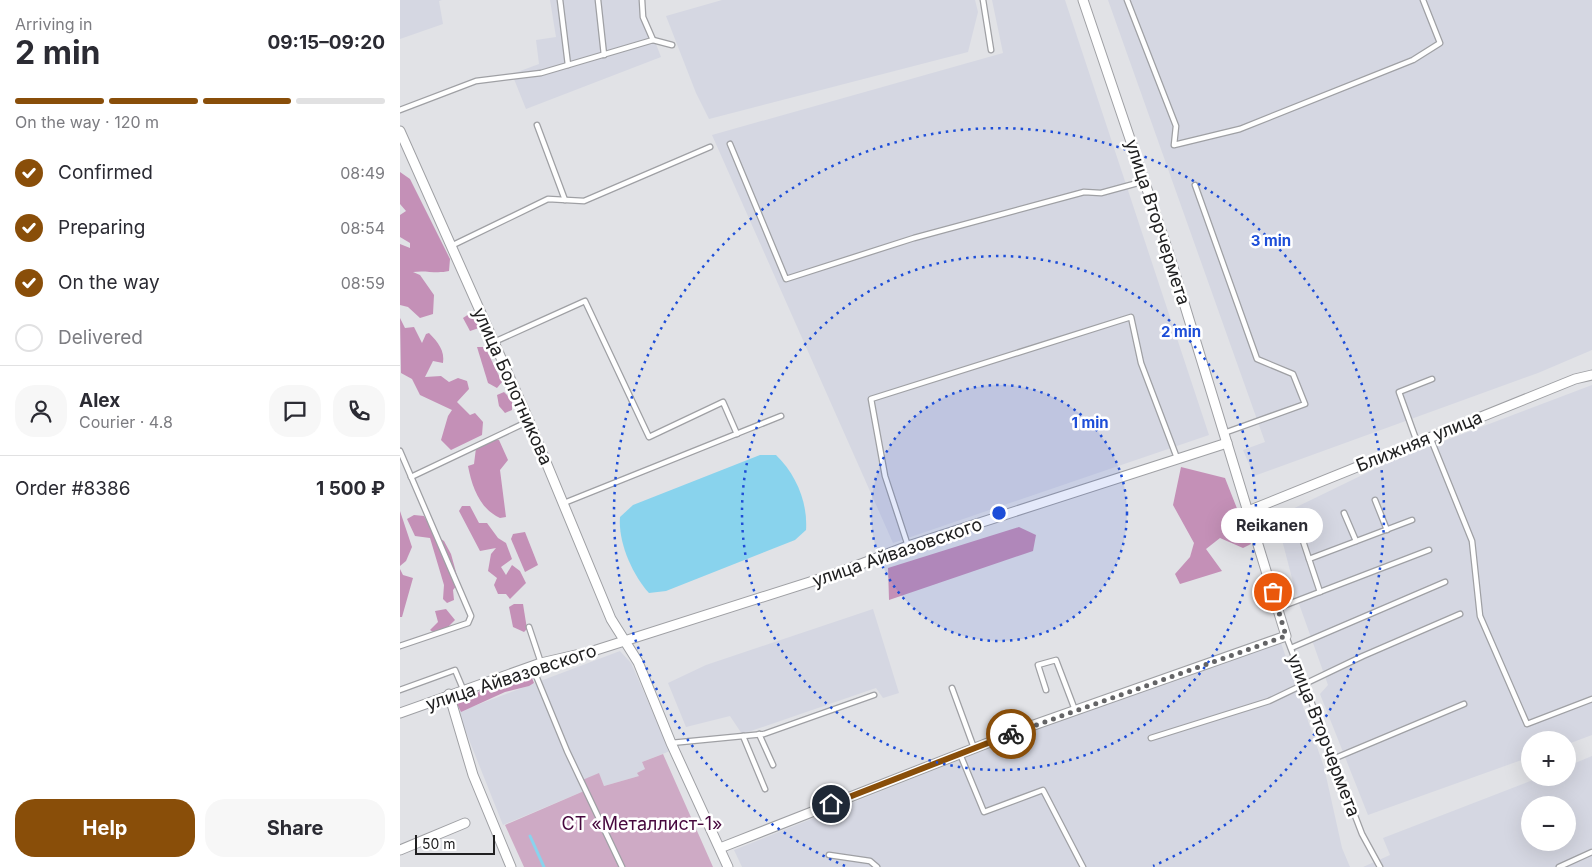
<!DOCTYPE html>
<html lang="en">
<head>
<meta charset="utf-8">
<style>
	body { margin:0; font-family:Inter,sans-serif; background:#f7f7f7; color:#2b2b33; height:100vh; display:flex; flex-direction:column; font-size:19px; white-space:nowrap }
	* { box-sizing:border-box; margin:0 }
	p { font-size:16px; color:#7c7c81 }
	.icon { flex:none; width:28px; height:28px; fill:none; stroke:currentColor; stroke-width:2; stroke-linecap:round; stroke-linejoin:round }
	.map { position:relative; flex:1; overflow:hidden }
	.details { display:flex; flex-direction:column; background:#fff; width:400px }
	.details>* { flex:none }
	.tools { position:absolute; left:1121px; top:731px; display:grid; gap:10px }
	.tools a { display:grid; place-items:center; width:55px; height:55px; border-radius:50%; background:#fff; box-shadow:0 5px 20px #0002; font-size:25px }
	.scale { position:absolute; left:15px; bottom:12px; width:80px; box-sizing:border-box; padding-left:5px; border:2px solid #202021; border-top:0; font-size:14px; line-height:18px; white-space:nowrap; color:#202021; -webkit-text-stroke:4px #fff; paint-order:stroke }
	.pin { position:absolute; display:grid; place-items:center; width:42px; height:42px; color:#fff; margin:-21px; border:2px solid #fff; border-radius:50%; box-shadow:0 1px 5px #0007 }
	.courier { position:absolute; display:grid; place-items:center; width:50px; height:50px; margin:-25px; border:4px solid #894e09; border-radius:50%; background:#fff; color:#222; box-shadow:0 1px 6px #0007 }
	.bubble { position:absolute; height:35px; border-radius:18px; background:#fff; box-shadow:0 5px 20px #0002; font-size:16px; font-weight:700; line-height:35px; text-align:center }
	.summary em { font-style:normal; font-weight:700 }
	.summary div { display:flex; flex-direction:column-reverse }
	.summary { display:flex; align-items:center; justify-content:space-between; height:85px; padding:0 15px }
	h1 { font-size:32px; font-weight:700; line-height:38px }
	.bar { display:grid; grid-template-columns:repeat(4,1fr); gap:8px 5px; align-content:center; height:60px; padding:0 15px }
	.bar i { height:6px; border-radius:4px; background:#e1e1e2 }
	.bar .on { background:#894e09 }
	.bar p { grid-column:span 4 }
	.line { display:flex; align-items:center; gap:12px; padding:0 15px; border-top:1px solid #e1e1e2 }
	.line div { flex:1 }
	.round { display:grid; place-items:center; flex:none; width:52px; height:52px; border-radius:20px; background:#f7f7f7 }
	ol { padding:0 15px; list-style:none }
	li { display:flex; align-items:center; gap:15px; height:55px }
	li p { margin-inline-start:auto }
	li .icon { padding:5px; border-radius:50%; background:#894e09; color:#fff; stroke-width:4 }
	li:last-child { color:#7c7c81 }
	li i { width:28px; height:28px; border:2px solid #e1e1e2; border-radius:50% }
	.cta { display:flex; gap:10px; margin-top:auto; padding:10px 15px }
	.cta a { flex:1; height:58px; border-radius:20px; background:#894e09; color:#fff; font-size:20px; font-weight:700; line-height:58px; text-align:center }
	.cta a+a { background:#f7f7f7; color:#2b2b33 }
	main { display:flex; flex:1; min-height:0 }
	.map>svg:first-child { display:block }
</style>
</head>
<body>
<main>
<section class="details">
<div class="summary"><div><h1>2 min</h1><p>Arriving in</p></div><em>09:15–09:20</em></div>
<div class="bar"><i class="on"></i><i class="on"></i><i class="on"></i><i></i><p>On the way · 120 m</p></div>
<ol>
<li><svg class="icon" aria-label="check" viewBox="0 0 24 24"><path d="M5 12l5 5 9-10"/></svg>Confirmed<p>08:49</p></li>
<li><svg class="icon" aria-label="check" viewBox="0 0 24 24"><path d="M5 12l5 5 9-10"/></svg>Preparing<p>08:54</p></li>
<li><svg class="icon" aria-label="check" viewBox="0 0 24 24"><path d="M5 12l5 5 9-10"/></svg>On the way<p>08:59</p></li>
<li><i></i>Delivered</li>
</ol>
<div class="line" style="height:90px"><a class="round"><svg class="icon" aria-label="person" viewBox="0 0 24 24"><circle cx="12" cy="8" r="4"/><path d="M4 21q1-7 8-7t8 7"/></svg></a><div><b>Alex</b><p>Courier · 4.8</p></div><a class="round"><svg class="icon" aria-label="chat" viewBox="0 0 24 24"><path d="M4 5h16v11H9l-5 4z"/></svg></a><a class="round"><svg class="icon" aria-label="phone" viewBox="0 0 24 24"><path d="M5 4h4l2 5-3 2q2 4 5 5l2-3 5 2v4C11 20 4 13 5 4z"/></svg></a></div>
<div class="line" style="height:65px"><div>Order #8386</div><b>1 500 ₽</b></div>
<div class="cta"><a>Help</a><a>Share</a></div>
</section>
<div class="map">
<svg width="1192" height="867" viewBox="0 0 1192 867">
	<rect width="100%" height="100%" fill="#e1e2e6"/>
	<g fill="#d5d7e2" fill-rule="evenodd">
		<polygon points="0,0 42,0 39,1 43,24 0,39"/>
		<polygon points="150,0 244,0 246,18 261,57 126,109 112,74 139,64 136,40 156,37"/>
		<polygon points="322,0 575,0 578,12 568,52 309,119 296,93 266,16"/>
		<polygon points="592,0 665,0 809,435 493,543 312,135 603,53"/>
		<polygon points="708,0 1192,0 1192,350 1138,373 854,476 843,450 865,442"/>
		<polygon points="1192,385 1192,735 1168,744 1168,740 1130,740 1130,757 968,815 920,694 928,685 898,601 876,517 989,462"/>
		<polygon points="473,609 499,693 483,698 476,688 342,734 330,716 286,727 268,683 306,665"/>
		<polygon points="881,643 924,767 942,848 950,867 342,867 334,850 682,711"/>
		<polygon points="220,651 231,663 270,751 242,762 245,769 239,776 204,786 199,774 184,791 103,825 58,712"/>
		<path d="M 1192,756 L 1192,867 L 963,867 L 990,855 L 983,838 L 1138,778 L 1168,778 L 1168,766 ZM 1130,805 L 1168,805 L 1168,842 L 1130,842 Z"/>
	</g>
	<polygon fill="#ceaac5" points="263,754 313,867 124,867 105,825 184,791 180,781 199,773 204,786 239,776 237,773 245,769 242,762"/>
	<g fill="#c490b7">
		<path d="M 0,172 L 10,179 L 50,259 L 49,271 C 36,274 26,270 13,272 L 20,275 L 34,295 L 33,314 L 20,318 L 8,307 L 0,305 L 0,244 L 10,248 L 10,243 L 0,237 L 0,215 L 6,211 L 0,204 Z"/>
		<polygon points="72,312 79,328 70,331 63,318"/>
		<path d="M 0,318 L 5,328 L 14,327 L 22,343 L 26,334 L 29,333 C 38,342 45,351 43,363 L 33,361 L 25,377 L 41,376 L 49,382 L 58,378 L 67,381 L 69,389 L 57,402 L 70,415 L 75,413 L 83,422 L 82,435 L 51,450 L 41,440 L 48,416 L 52,410 L 20,395 L 12,379 L 1,373 Z"/>
		<polygon points="77,347 85,347 102,382 97,388 88,383"/>
		<polygon points="104,392 112,400 112,410 105,413 99,406 97,395"/>
		<path d="M 92,440 L 99,440 L 108,460 L 100,470 L 106,517 L 100,518 C 80,509 72,487 68,466 L 74,464 L 76,448 Z"/>
		<polygon points="781,467 825,478 851,544 843,548 820,538 806,549 822,571 780,584 775,574 790,557 794,543 773,505"/>
		<polygon points="62,506 70,506 79,523 87,523 98,538 106,543 112,559 101,567 106,575 112,565 120,571 126,583 110,599 106,594 98,594 94,585 97,578 88,571 91,554 96,548 80,551 59,511"/>
		<polygon points="0,511 12,547 6,561 0,566"/>
		<polygon points="14,515 24,516 35,535 44,541 51,554 59,583 53,590 54,600 47,603 43,599 44,585 30,538 15,536 7,519"/>
		<polygon points="619,527 636,535 633,551 489,600 488,568"/>
		<polygon points="125,532 138,565 125,572 111,539 113,534"/>
		<polygon points="0,569 3,575 13,578 2,617 0,617"/>
		<polygon points="114,604 123,604 127,629 124,632 113,627 109,607"/>
		<polygon points="46,609 55,620 39,636 30,630 38,622 35,611"/>
		<polygon points="118,678 132,678 134,683 129,686 105,692 61,712 57,704 60,698 69,693 77,694 81,689"/>
	</g>
	<path fill="#89d3ed" d="M 360,455 L 376,455 C 396,474 408,503 406,530 L 395,540 L 266,591 L 249,593 C 232,574 218,542 220,517 L 233,505 Z"/>
	<g fill="none" stroke-linecap="round" stroke-linejoin="round">
		<polyline stroke="#89d3ed" stroke-width="3" points="130,836 144,867"/>
		<g stroke="#9fa0a4" stroke-width="7">
			<g id="service">
				<polyline points="160,0 168,65"/>
				<polyline points="198,0 204,55"/>
				<polyline points="242,0 243,17 253,40"/>
				<polyline points="583,0 591,50"/>
				<polyline points="727,0 776,126 774,145 840,129 1013,60 1040,43 1023,0"/>
				<polyline points="0,110 76,81 141,73 253,40 272,45"/>
				<polyline points="137,125 165,200"/>
				<polyline points="330,144 386,279 514,238 684,192 701,193 745,181"/>
				<polyline points="795,185 857,359 893,374 905,404 824,433"/>
				<polyline points="51,246 148,199 184,201 310,147"/>
				<polyline points="94,342 185,301 249,437 323,402 337,434"/>
				<polyline points="1030,437 1072,541 1080,616 1127,724 1192,699"/>
				<polyline points="1017,442 999,392 1032,379"/>
				<polyline points="0,451 71,616 68,623 0,646"/>
				<polyline points="11,477 129,421"/>
				<polyline points="975,500 987,530"/>
				<polyline points="164,503 381,416"/>
				<polyline points="944,513 956,541"/>
				<polyline points="901,535 920,592"/>
				<polyline points="508,546 485,476 471,399 731,317 741,363 777,458"/>
				<polyline points="909,559 1012,520"/>
				<polyline points="878,608 1029,550"/>
				<polyline points="129,627 141,663"/>
				<polyline points="886,636 962,834 980,867"/>
				<polyline points="891,648 1045,582"/>
				<polyline points="132,666 167,751 222,867"/>
				<polyline points="552,688 574,748"/>
				<polyline points="0,690 55,670 63,689"/>
				<polyline points="646,690 638,665 656,660 675,710"/>
				<polyline points="359,734 373,765"/>
				<polyline points="343,736 365,789"/>
				<polyline points="751,738 869,701 963,656 1060,614"/>
				<polyline points="271,743 364,734 474,695"/>
				<polyline points="560,754 584,812 643,790 683,867"/>
				<polyline points="933,759 1064,704"/>
				<polyline points="429,855 470,861 477,867"/>
				<polyline points="1159,867 1192,852"/>
			</g>
		</g>
		<g stroke="#9fa0a4" stroke-width="11">
			<g id="minor">
				<polyline points="0,131 129,421 211,619 238,662 271,743 328,867"/>
				<polyline points="848,511 1175,379 1192,375"/>
				<polyline points="49,694 73,775 111,867"/>
				<polyline points="0,713 141,663 193,651 435,574 508,546 827,443"/>
				<polyline points="320,848 631,726 886,636 769,254 683,0"/>
				<polyline points="0,850 65,823"/>
			</g>
		</g>
		<use href="#service" stroke="#fff" stroke-width="4.5"/>
		<use href="#minor" stroke="#fff" stroke-width="9"/>
	</g>
	<g fill="none" stroke-linecap="round" stroke-linejoin="round">
		<polyline stroke="#646466" stroke-width="5" stroke-dasharray="0 9" points="611,734 886,636 873,592"/>
		<polyline stroke="#894e09" stroke-width="6" points="431,804 611,734"/>
	</g>
	<circle cx="599" cy="513" r="128" fill="#1d4ed8" fill-opacity=".12"/>
	<g fill="none" stroke="#1d4ed8" stroke-width="2.5" stroke-dasharray="2.5 5">
		<circle cx="599" cy="513" r="128"/>
		<circle cx="599" cy="513" r="257"/>
		<path d="M445 866A385 385 0 1 1 753 866"/>
	</g>
	<g text-anchor="middle" dominant-baseline="central" stroke-width="5" stroke-linejoin="round" paint-order="stroke">
		<g font-size="18" fill="#202021" stroke="#fff">
			<text transform="translate(758 222) rotate(72)">улица Вторчермета</text>
			<text transform="translate(113 386) rotate(66)">улица Болотникова</text>
			<text transform="translate(1019 441) rotate(-22)">Ближняя улица</text>
			<text transform="translate(497 552) rotate(-19)">улица Айвазовского</text>
			<text transform="translate(111 677) rotate(-18)">улица Айвазовского</text>
			<text transform="translate(924 735) rotate(69)">улица Вторчермета</text>
		</g>
		<g font-size="18" fill="#47083e" stroke="#fff">
			<text x="242" y="823">СТ «Металлист-1»</text>
		</g>
	</g>
	<circle cx="599" cy="513" r="8" fill="#1d4ed8" stroke="#fff" stroke-width="2.5"/>
	<g font-size="15" text-anchor="middle" font-weight="bold" fill="#1d4ed8" stroke="#fff" stroke-width="5" stroke-linejoin="round" paint-order="stroke">
		<text x="871" y="246">3 min</text>
		<text x="781" y="337">2 min</text>
		<text x="690" y="428">1 min</text>
	</g>
</svg>
<div class="tools">
<a>+</a>
<a>−</a>
</div>
<div class="scale">50 m</div>
<div class="pin" style="left:873px;top:592px;background:#ea580c"><svg class="icon" aria-label="bag" viewBox="0 0 24 24"><path d="M5 8h14l-1 12H6zM9 8a3 3 0 0 1 6 0"/></svg></div>
<div class="pin" style="left:431px;top:804px;background:#1f2937"><svg class="icon" aria-label="home" viewBox="0 0 24 24"><path d="M3 11l9-7 9 7M6 9v11h12V9"/></svg></div>
<div class="courier" style="left:611px;top:734px"><svg class="icon" aria-label="bike" viewBox="0 0 24 24"><circle cx="6" cy="16" r="4"/><circle cx="18" cy="16" r="4"/><path d="M6 16l4-8h5l3 8M10 8l3 8H6M13 5h3"/></svg></div>
<div class="bubble" style="left:821px;top:508px;width:102px">Reikanen</div>
</div>
</main>
</body>
</html>
